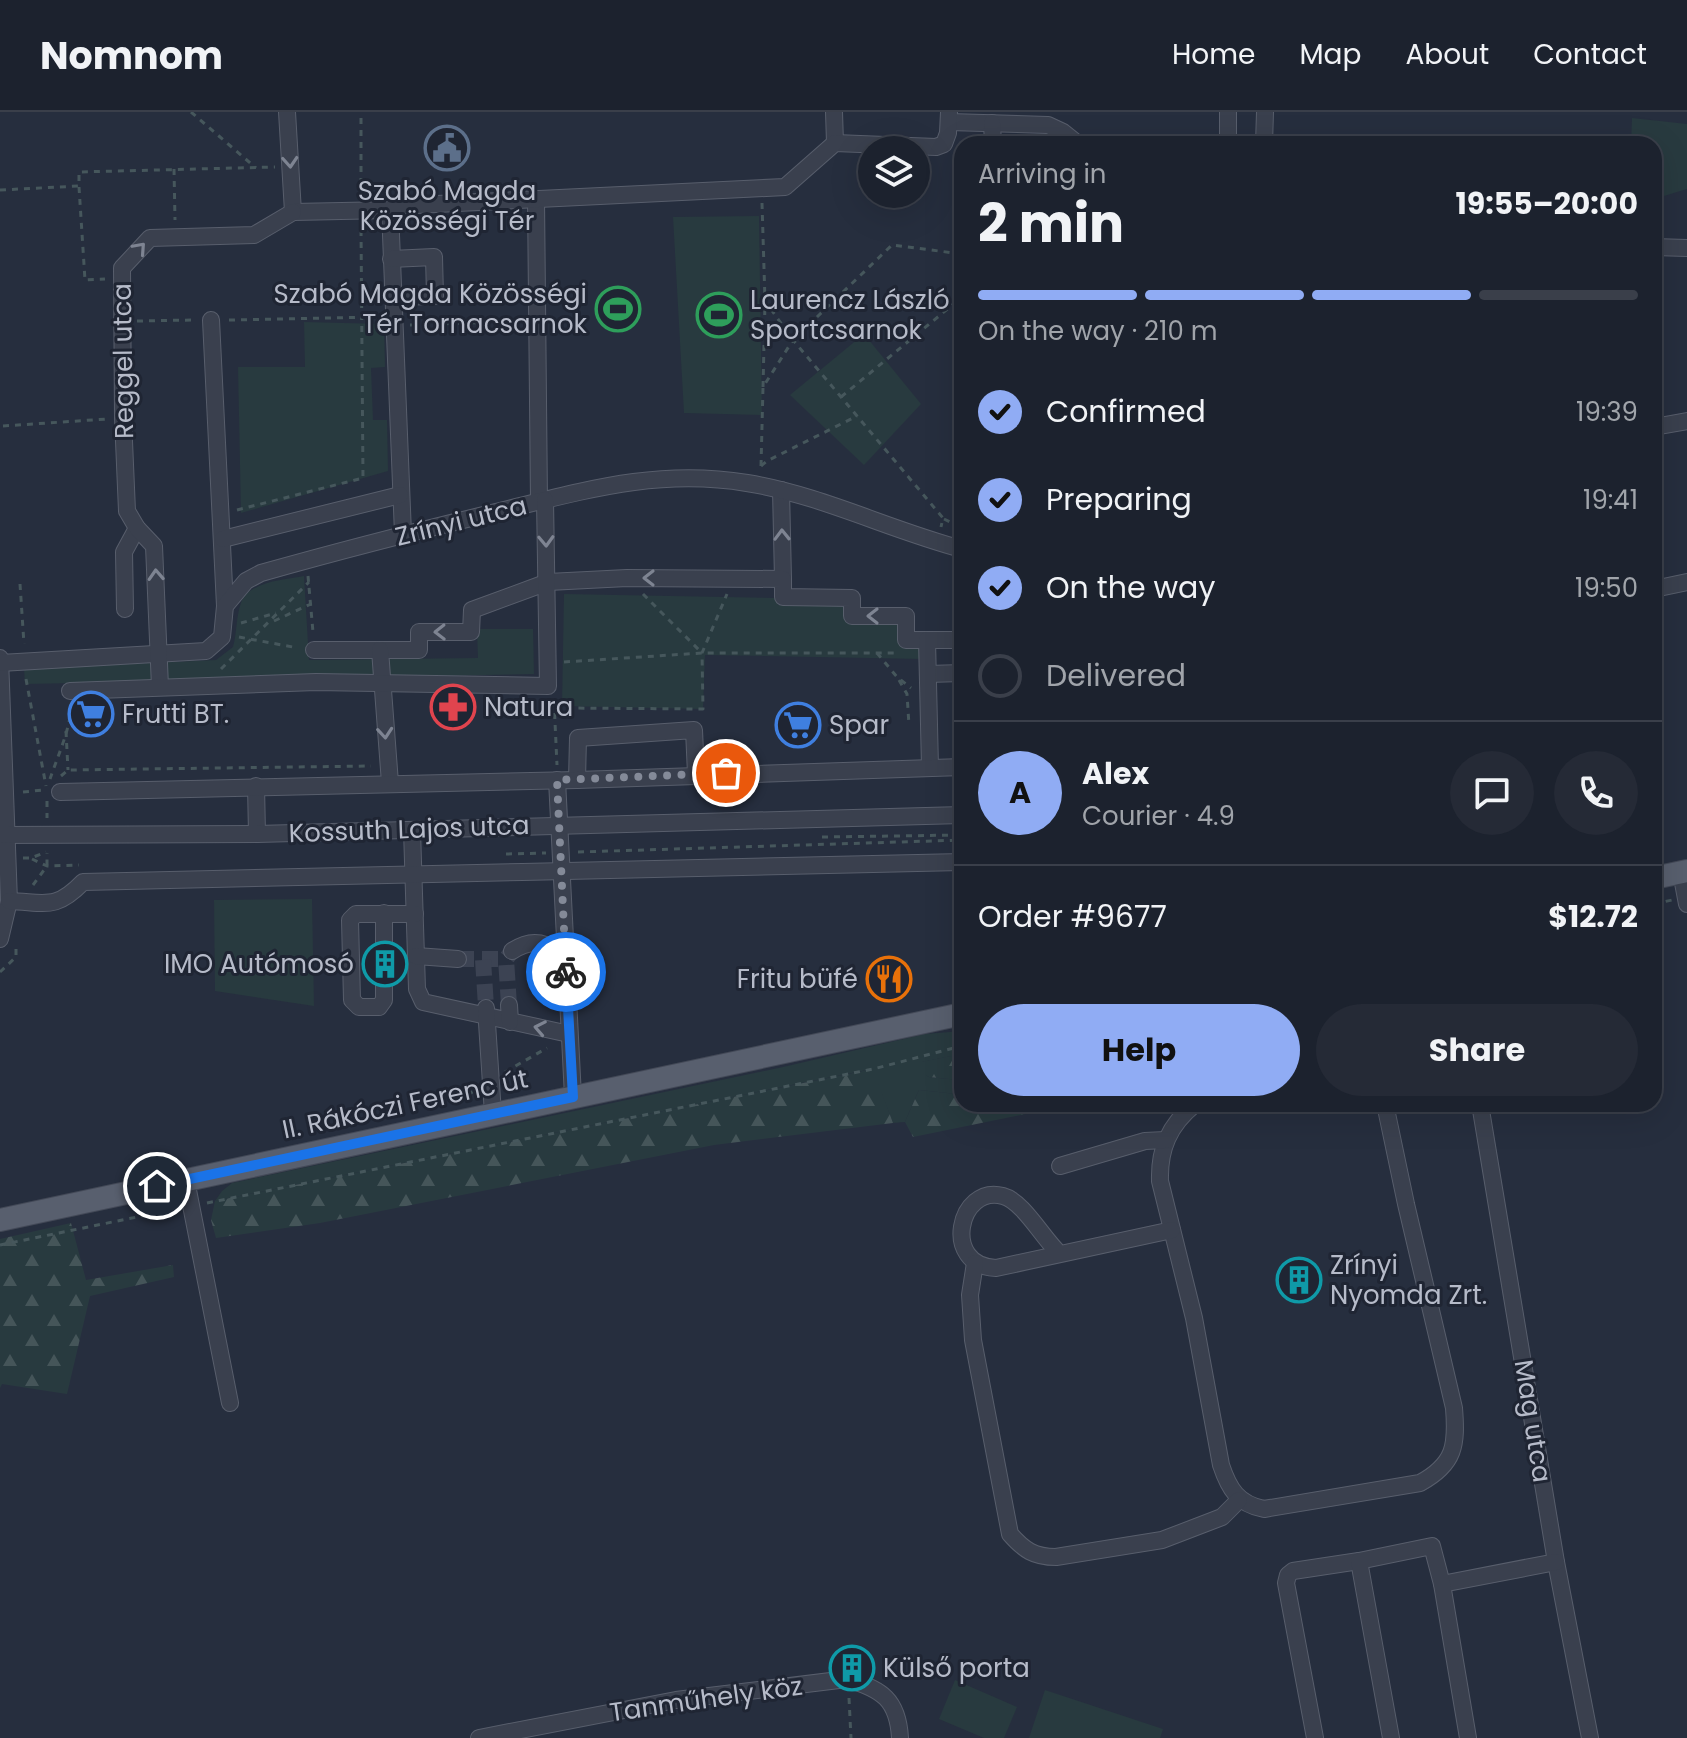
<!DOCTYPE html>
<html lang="en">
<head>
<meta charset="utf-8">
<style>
	body { margin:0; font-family:Poppins,sans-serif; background:#252a36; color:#f1f3f6; height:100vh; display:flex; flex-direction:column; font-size:30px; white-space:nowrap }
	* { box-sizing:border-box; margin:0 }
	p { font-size:26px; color:#a0a4aa }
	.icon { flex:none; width:44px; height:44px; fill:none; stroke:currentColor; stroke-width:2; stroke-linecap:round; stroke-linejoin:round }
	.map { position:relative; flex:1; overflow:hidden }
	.details { position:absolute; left:954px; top:24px; width:708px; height:976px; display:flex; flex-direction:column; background:#1c222e; border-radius:24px; box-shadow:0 8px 32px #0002,0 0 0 2px #3a3f4a }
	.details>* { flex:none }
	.fabs { position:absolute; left:858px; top:24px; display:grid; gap:16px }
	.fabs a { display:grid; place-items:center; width:72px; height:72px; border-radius:50%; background:#1c222e; box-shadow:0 8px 32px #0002,0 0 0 2px #3a3f4a; font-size:40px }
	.pin { position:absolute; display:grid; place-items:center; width:68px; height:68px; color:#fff; margin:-34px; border:4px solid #fff; border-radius:50%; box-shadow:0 2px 8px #0007 }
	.courier { position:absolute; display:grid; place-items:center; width:80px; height:80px; margin:-40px; border:6px solid #1a73e8; border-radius:50%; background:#fff; color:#222; box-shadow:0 2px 10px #0007 }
	.overview em { font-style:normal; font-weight:700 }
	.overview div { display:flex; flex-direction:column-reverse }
	.overview { display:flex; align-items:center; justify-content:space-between; height:136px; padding:0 24px }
	h1 { font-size:52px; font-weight:700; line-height:60px }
	.bar { display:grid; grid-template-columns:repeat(4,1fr); gap:12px 8px; align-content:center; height:96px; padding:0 24px }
	.bar i { height:10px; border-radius:6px; background:#3a3f4a }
	.bar .selected { background:#90acf4 }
	.bar p { grid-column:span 4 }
	.line { display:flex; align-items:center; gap:20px; padding:0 24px; border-top:2px solid #3a3f4a }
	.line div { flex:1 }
	.round { display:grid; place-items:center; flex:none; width:84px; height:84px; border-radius:42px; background:#252a36 }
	ol { padding:0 24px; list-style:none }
	li { display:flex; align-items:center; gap:24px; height:88px }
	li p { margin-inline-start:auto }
	li .icon { padding:8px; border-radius:50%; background:#90acf4; color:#111; stroke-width:4 }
	li:last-child { color:#a0a4aa }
	li i { width:44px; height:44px; border:4px solid #3a3f4a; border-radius:50% }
	.action { display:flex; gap:16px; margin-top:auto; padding:16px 24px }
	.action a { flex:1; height:92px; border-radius:48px; background:#90acf4; color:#111; font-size:32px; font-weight:700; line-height:92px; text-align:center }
	.action a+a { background:#252a36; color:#f1f3f6 }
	header { display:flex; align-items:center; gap:48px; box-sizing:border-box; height:112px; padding:0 40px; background:#1c222e; border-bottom:2px solid #3a3f4a }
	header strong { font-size:38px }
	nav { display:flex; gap:44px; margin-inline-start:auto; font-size:28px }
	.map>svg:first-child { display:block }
</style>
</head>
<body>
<header>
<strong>Nomnom</strong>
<nav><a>Home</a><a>Map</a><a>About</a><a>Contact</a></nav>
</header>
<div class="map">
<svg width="1687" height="1626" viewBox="0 0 1687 1626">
	<defs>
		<pattern id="forest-firs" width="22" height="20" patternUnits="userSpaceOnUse" patternTransform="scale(2)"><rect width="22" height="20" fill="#283a3f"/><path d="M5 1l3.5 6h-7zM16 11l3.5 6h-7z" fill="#455559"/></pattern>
	</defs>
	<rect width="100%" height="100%" fill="#262e3e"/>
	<g fill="#283a3f">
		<polygon points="1632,6 1687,12 1687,77 1654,87 1654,32 1631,32"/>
		<polygon points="759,104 762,303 684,301 673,105"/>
		<polygon points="304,210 384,212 385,255 371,256 373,308 387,308 388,359 241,401 238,255 305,255"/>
		<polygon points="864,222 921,292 864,353 790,283"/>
		<path d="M 304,464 L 309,548 L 478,546 L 477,517 L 533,517 L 534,562 L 25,572 L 24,557 L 216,548 L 233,535 C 237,521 236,504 241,491 C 249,469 284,468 304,464 Z"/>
		<polygon points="564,482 777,486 778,493 846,494 901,508 923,532 923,547 705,543 703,597 562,594"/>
		<polygon points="312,787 314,894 215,879 214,788"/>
		<polygon points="962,919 962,942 922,950 921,959 929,965 959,968 962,977 956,982 919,978 905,1010 893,1011 872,957 215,1089 222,1079 232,1071 783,955 925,922"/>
		<polygon points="955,1568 1017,1595 1004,1626 984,1626 939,1607"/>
		<polygon points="1045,1578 1163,1617 1160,1626 1029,1626"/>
	</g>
	<g fill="url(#forest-firs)">
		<polygon points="962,942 962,992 1074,992 913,1025 905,1010 919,978 956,982 961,977 959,968 929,965 921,960 921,950"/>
		<polygon points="873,957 893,1011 714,1033 320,1111 216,1126 211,1108 215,1089"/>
		<polygon points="71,1111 86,1168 173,1153 174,1165 90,1184 67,1282 2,1272 0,1276 0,1127"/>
	</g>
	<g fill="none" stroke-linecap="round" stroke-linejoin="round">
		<g stroke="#3c4353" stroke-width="16" stroke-dasharray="16 8" stroke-linecap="butt">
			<polyline points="458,847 506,847"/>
			<polyline points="483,848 486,894"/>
			<polyline points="509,893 506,847 512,839"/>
		</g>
		<g stroke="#585e6c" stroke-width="18">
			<g id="minor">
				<polyline points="287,0 293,100"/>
				<polyline points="834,0 835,31"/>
				<polyline points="1228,0 1228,32"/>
				<polyline points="949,10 1048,13 1063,20 1078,32"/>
				<polyline points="992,11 993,32"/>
				<polyline points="1264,32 1265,0"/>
				<polyline points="536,87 539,390"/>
				<polyline points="390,98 403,422"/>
				<polyline points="293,100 390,98 395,94 785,75 835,31 936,35 944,32 948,21 949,0"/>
				<polyline points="1654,135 1687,136"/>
				<polyline points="391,147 434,145 435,184 392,185"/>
				<polyline points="211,208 225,494"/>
				<polyline points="1654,315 1687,309"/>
				<polyline points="781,378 783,467"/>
				<polyline points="223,427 400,383"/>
				<polyline points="1654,477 1687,470"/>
				<polyline points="125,497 124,440 137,416"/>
				<polyline points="314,538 419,538 419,520 471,520 472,498 548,470 627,466 783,467 783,485 852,486 852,504 906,504 906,528 927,528"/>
				<polyline points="380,538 390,671"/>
				<polyline points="0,546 9,789 0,827"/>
				<path d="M 0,551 L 206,539 L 222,525 L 225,494 L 246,469 L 261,461 C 339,439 417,419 496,400 C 583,379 657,356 747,371 C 821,383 890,418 962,437"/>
				<polyline points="928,562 962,561"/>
				<polyline points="160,575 154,434 137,416 127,399 123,306 122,156 150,126 254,123 293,100"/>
				<polyline points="70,579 316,570 548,574 545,388"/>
				<polyline points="930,655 927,528 962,528"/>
				<polyline points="557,668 573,985"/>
				<polyline points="577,668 578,626 694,618 696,662"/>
				<polyline points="256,674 257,722"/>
				<polyline points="60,680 577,668 962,655"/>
				<polyline points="412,718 417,877 423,890 569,922"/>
				<polyline points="0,723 257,722 962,703"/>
				<polyline points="1681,760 1687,792"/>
				<path d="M 9,789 C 45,790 55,799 83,770 C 376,764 669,756 962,750"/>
				<polyline points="384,801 384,888 379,895 359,895 352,888 350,808 356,802 415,802"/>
				<path d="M 512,839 C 533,825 548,830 566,847"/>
				<polyline points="416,844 458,847"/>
				<polyline points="509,893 510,910"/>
				<polyline points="486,896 493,1002"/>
				<path d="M 1195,992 C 1169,1013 1159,1037 1160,1069 L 1194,1206 L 1221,1353 C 1229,1377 1238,1392 1264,1397 L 1420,1371 C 1455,1352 1457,1333 1454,1296 L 1406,1092 L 1385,992"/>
				<polyline points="1480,992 1556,1450 1590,1626"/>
				<polyline points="1060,1054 1145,1029 1165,1028"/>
				<polyline points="186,1068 230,1291"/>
				<path d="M 1060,1142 C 1044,1128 1023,1089 1003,1084 C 958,1072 941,1154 996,1156 L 1172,1118"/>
				<path d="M 975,1151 L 970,1183 L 973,1228 L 1010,1422 C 1024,1438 1034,1445 1056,1445 L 1162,1428 L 1222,1405 L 1239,1388"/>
				<polyline points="1442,1472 1556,1450"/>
				<path d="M 479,1626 L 676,1588 L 847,1567 C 882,1577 898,1588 900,1626"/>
				<polyline points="1315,1626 1286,1471 1288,1463 1293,1459 1359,1449"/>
				<polyline points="1391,1626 1359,1449 1432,1434 1442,1472 1468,1626"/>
			</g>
		</g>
		<g stroke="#434957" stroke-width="24">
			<g id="major">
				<polyline points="1654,766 1687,759"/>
				<polyline points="0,1108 962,902"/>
			</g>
		</g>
		<g stroke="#46575c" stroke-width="3" stroke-dasharray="6 6" stroke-linecap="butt">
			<polyline points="191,0 256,56"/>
			<polyline points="174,57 175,108"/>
			<polyline points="79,75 85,168 105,167"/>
			<polyline points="0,78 79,74 79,60 275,55"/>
			<polyline points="361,84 361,0"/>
			<polyline points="762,91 765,189 793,228 943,406 941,415"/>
			<polyline points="229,208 377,205"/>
			<polyline points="137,209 193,208"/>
			<polyline points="410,213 522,209"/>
			<polyline points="763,275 765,190"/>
			<polyline points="841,285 962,185"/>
			<polyline points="3,314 107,307"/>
			<polyline points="761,354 763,275 793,228 892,133 962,142"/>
			<polyline points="761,354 767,349 857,304"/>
			<polyline points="237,398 363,366 361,116"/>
			<polyline points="944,407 960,415 962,317"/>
			<polyline points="308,464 313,520"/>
			<polyline points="20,472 24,532"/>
			<polyline points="643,482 702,541"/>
			<polyline points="274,509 311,492"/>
			<polyline points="241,511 276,501"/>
			<polyline points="239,525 298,536"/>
			<polyline points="877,541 897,565 911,576"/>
			<polyline points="564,550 702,541 896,541"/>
			<polyline points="221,557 309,470"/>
			<polyline points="26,567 46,674"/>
			<polyline points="899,568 907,582 909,613"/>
			<polyline points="554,589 557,653"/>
			<polyline points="555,593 563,596 703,597 702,541 727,482"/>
			<polyline points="66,619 68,658"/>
			<polyline points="61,664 68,658 371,654"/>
			<path d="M 50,667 C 57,646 71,615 71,594"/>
			<polyline points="23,680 43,678"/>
			<polyline points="47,689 47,706"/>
			<polyline points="822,725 962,723"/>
			<polyline points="578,740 962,728"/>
			<polyline points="506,742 546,741"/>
			<polyline points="23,746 31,746 46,740"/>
			<polyline points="32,747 47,754 79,753"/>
			<polyline points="33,773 47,754 47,741"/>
			<polyline points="1654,792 1672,788"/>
			<polyline points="0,860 16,845 16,832"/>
			<polyline points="505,960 547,936"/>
			<polyline points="457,989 474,979"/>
			<polyline points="207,1091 873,957 962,934"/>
			<polyline points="0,1133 176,1097"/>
			<polyline points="849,1586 851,1626"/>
		</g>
		<use href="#minor" stroke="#3a404e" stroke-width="16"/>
		<use href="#major" stroke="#585f6e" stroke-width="22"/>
	</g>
	<defs><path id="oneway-chevron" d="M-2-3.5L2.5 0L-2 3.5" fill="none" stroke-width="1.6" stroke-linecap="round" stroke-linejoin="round" transform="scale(2)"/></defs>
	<g stroke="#7e8492">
		<use href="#oneway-chevron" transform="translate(290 50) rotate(86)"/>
		<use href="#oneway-chevron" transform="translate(140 136) rotate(-48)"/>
		<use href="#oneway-chevron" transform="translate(782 423) rotate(-91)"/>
		<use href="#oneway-chevron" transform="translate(546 429) rotate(88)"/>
		<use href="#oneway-chevron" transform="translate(156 463) rotate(-93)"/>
		<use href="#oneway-chevron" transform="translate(649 466) rotate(-180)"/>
		<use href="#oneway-chevron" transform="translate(873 504) rotate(-180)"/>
		<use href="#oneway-chevron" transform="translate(440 520) rotate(179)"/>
		<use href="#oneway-chevron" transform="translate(385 621) rotate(85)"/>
		<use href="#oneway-chevron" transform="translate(540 916) rotate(-169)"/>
	</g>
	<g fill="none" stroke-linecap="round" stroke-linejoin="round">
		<polyline stroke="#848a98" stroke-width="8" stroke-dasharray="0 14.4" points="566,860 557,668 726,661"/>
		<polyline stroke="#1a73e8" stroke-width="10" points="157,1074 573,985 566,860"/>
	</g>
	<defs>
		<g id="civic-ring" transform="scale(2.3)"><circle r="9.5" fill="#1f2533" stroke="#5c6f8a" stroke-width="1.5"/><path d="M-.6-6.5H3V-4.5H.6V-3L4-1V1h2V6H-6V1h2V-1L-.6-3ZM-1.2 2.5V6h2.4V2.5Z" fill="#5c6f8a"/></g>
		<g id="stadium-ring" transform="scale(2.3)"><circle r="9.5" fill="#1f2533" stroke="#2e9e5b" stroke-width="1.5"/><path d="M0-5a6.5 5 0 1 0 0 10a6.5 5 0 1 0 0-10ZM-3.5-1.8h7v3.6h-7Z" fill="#2e9e5b"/></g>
		<g id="pharmacy-ring" transform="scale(2.3)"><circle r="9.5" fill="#1f2533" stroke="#e0444e" stroke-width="1.5"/><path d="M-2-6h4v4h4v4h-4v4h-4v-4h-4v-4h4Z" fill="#e0444e"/></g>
		<g id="supermarket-ring" transform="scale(2.3)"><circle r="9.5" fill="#1f2533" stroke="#3f7fe0" stroke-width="1.5"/><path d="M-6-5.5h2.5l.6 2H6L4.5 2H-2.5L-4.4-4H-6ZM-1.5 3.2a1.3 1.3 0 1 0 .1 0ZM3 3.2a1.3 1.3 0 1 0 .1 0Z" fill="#3f7fe0"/></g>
		<g id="building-ring" transform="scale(2.3)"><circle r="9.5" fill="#1f2533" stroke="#0f9aa8" stroke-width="1.5"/><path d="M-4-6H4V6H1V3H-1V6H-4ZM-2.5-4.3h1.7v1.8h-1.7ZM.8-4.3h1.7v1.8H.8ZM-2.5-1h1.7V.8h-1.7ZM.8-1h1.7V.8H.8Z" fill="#0f9aa8"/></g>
		<g id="restaurant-ring" transform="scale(2.3)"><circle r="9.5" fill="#1f2533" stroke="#e8710a" stroke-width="1.5"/><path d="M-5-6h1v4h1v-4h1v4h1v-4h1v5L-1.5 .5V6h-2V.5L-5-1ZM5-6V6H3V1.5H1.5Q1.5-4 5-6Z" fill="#e8710a"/></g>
	</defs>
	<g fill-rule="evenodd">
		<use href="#civic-ring" x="447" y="36"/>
		<use href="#stadium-ring" x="618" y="197"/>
		<use href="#stadium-ring" x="719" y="203"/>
		<use href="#pharmacy-ring" x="453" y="595"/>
		<use href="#supermarket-ring" x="91" y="602"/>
		<use href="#supermarket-ring" x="798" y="613"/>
		<use href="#building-ring" x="385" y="852"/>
		<use href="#restaurant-ring" x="889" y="867"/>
		<use href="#building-ring" x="1299" y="1168"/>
		<use href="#building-ring" x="852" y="1556"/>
	</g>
	<g text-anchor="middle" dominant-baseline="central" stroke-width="6" stroke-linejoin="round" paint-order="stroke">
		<g font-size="26" fill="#b6bbc9" stroke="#1f2533" text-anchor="start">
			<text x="447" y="79" text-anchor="middle">Szabó Magda<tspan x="447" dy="30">Közösségi Tér</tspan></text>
			<text x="587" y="182" text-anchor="end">Szabó Magda Közösségi<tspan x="587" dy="30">Tér Tornacsarnok</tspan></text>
			<text x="750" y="188">Laurencz László<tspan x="750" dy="30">Sportcsarnok</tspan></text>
			<text x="484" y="595">Natura</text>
			<text x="122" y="602">Frutti BT.</text>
			<text x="829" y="613">Spar</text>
			<text x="354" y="852" text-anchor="end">IMO Autómosó</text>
			<text x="858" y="867" text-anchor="end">Fritu büfé</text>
			<text x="1330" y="1153">Zrínyi<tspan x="1330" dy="30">Nyomda Zrt.</tspan></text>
			<text x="883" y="1556">Külső porta</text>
		</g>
		<g font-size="26" fill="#b6bbc9" stroke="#1f2533">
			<text transform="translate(123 249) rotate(-91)">Reggel utca</text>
			<text transform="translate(461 409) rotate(-14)">Zrínyi utca</text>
			<text transform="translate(409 717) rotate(-2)">Kossuth Lajos utca</text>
			<text transform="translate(405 992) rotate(-12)">II. Rákóczi Ferenc út</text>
			<text transform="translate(1533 1309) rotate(81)">Mag utca</text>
			<text transform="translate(706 1587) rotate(-8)">Tanműhely köz</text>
		</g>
	</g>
</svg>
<div class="fabs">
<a><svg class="icon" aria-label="layers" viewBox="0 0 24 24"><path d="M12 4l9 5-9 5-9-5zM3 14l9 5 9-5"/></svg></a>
</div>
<div class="pin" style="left:726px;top:661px;background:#ea580c"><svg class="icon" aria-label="bag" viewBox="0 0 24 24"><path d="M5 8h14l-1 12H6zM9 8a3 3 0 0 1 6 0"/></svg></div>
<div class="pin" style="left:157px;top:1074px;background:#1f2937"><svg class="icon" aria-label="home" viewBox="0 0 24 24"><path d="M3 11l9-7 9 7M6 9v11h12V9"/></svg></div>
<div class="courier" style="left:566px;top:860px"><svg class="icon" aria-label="bike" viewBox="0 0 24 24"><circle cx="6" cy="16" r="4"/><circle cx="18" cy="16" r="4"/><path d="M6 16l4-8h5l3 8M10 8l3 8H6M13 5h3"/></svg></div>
<section class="details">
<div class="overview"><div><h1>2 min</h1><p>Arriving in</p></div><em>19:55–20:00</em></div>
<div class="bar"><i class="selected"></i><i class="selected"></i><i class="selected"></i><i></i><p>On the way · 210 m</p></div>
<ol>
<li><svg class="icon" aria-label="check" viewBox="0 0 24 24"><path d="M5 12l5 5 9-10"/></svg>Confirmed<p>19:39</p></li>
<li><svg class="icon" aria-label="check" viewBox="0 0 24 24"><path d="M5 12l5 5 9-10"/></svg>Preparing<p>19:41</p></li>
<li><svg class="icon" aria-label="check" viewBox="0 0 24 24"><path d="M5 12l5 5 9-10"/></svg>On the way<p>19:50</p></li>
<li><i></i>Delivered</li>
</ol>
<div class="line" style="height:144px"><b class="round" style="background:#90acf4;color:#111">A</b><div><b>Alex</b><p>Courier · 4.9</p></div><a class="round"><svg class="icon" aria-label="chat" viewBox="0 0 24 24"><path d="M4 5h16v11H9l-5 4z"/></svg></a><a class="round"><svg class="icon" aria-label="phone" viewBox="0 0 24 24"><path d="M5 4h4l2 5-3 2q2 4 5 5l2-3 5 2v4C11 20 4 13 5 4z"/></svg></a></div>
<div class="line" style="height:104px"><div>Order #9677</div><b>$12.72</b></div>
<div class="action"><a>Help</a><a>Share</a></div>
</section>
</div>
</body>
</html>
